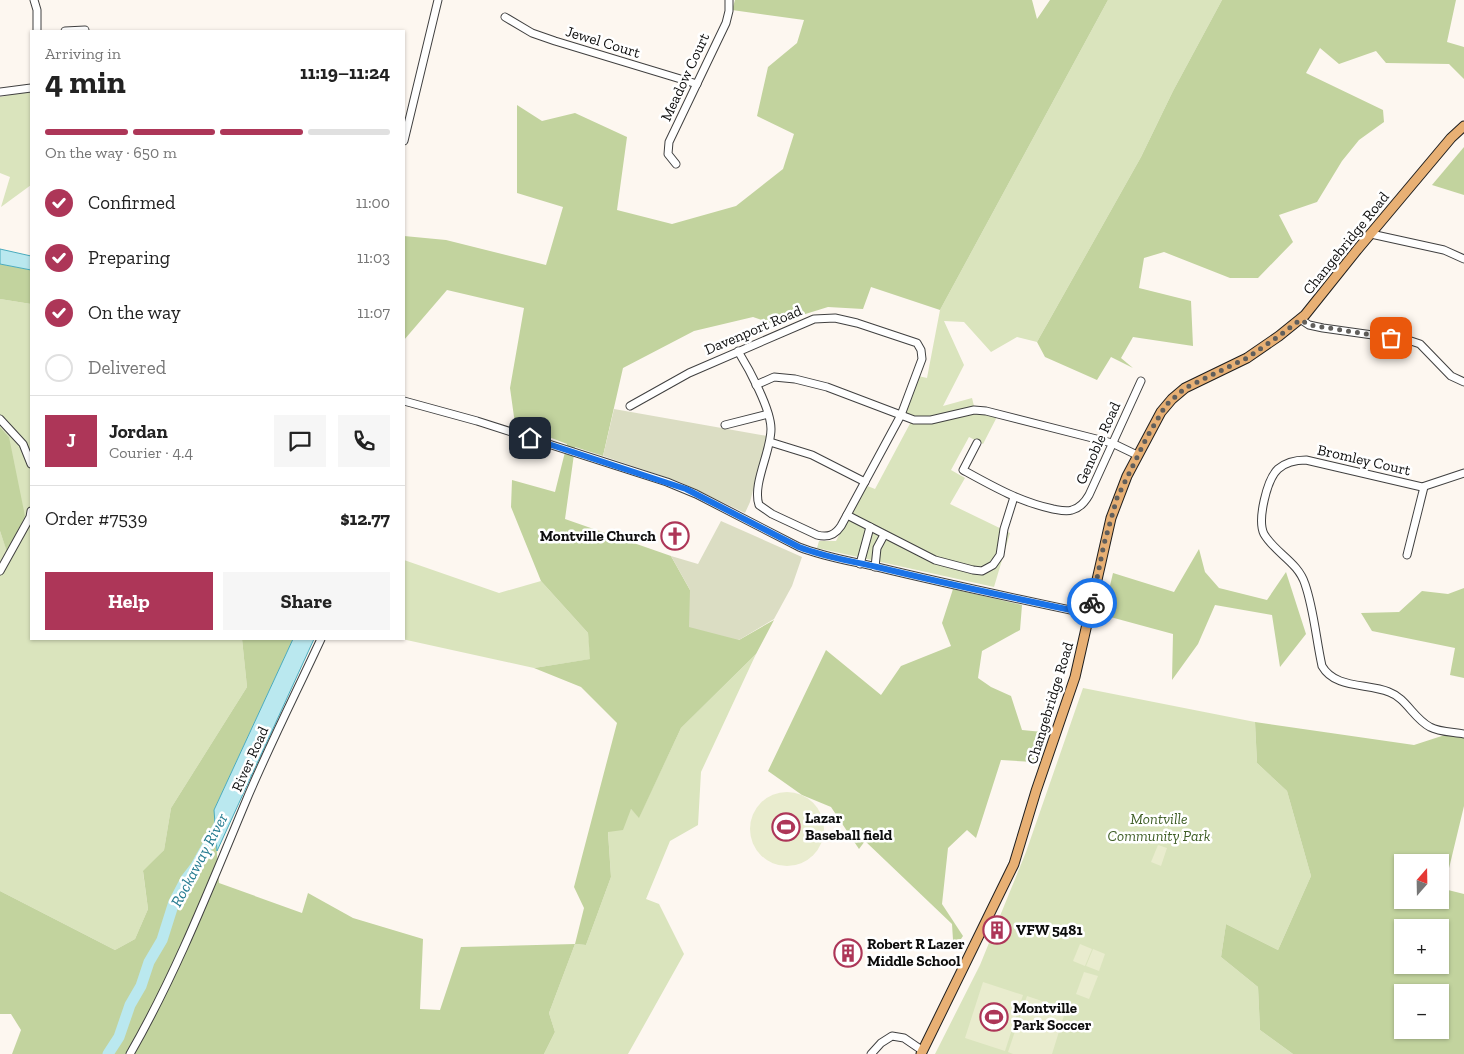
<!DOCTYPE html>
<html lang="en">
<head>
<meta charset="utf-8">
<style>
	body { margin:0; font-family:"Zilla Slab",serif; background:#f6f6f6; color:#222; height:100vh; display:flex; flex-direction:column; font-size:19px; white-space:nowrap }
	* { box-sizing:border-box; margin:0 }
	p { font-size:16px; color:#767676 }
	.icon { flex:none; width:28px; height:28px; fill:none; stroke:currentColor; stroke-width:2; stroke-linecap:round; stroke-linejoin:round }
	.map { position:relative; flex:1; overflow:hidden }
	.side { position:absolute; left:30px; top:30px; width:375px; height:610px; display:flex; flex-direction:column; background:#fff; border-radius:0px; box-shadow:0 1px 4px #0004 }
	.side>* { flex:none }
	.needle { width:32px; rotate:20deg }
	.buttons { position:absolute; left:1394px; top:854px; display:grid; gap:10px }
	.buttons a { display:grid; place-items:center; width:55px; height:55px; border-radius:0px; background:#fff; box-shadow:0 1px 4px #0004; font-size:25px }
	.pin { position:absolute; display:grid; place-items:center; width:42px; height:42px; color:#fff; margin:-21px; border-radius:10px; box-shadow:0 2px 8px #0006 }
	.courier { position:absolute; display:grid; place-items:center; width:50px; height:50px; margin:-25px; border:4px solid #1a73e8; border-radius:50%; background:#fff; color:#222; box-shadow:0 1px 6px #0007 }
	.headline em { font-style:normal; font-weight:700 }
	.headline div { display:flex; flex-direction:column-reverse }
	.headline { display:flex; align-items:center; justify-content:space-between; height:85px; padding:0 15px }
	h1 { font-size:32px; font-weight:700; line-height:38px }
	.bar { display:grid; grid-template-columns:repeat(4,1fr); gap:8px 5px; align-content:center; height:60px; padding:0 15px }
	.bar i { height:6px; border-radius:4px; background:#e0e0e0 }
	.bar .on { background:#ad3658 }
	.bar p { grid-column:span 4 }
	.line { display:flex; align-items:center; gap:12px; padding:0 15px; border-top:1px solid #e0e0e0 }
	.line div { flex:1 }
	.round { display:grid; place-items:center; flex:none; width:52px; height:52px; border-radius:0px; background:#f6f6f6 }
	ol { padding:0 15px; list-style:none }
	li { display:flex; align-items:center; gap:15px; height:55px }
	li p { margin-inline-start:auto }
	li .icon { padding:5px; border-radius:50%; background:#ad3658; color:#fff; stroke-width:4 }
	li:last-child { color:#767676 }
	li i { width:28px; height:28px; border:2px solid #e0e0e0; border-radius:50% }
	.action { display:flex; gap:10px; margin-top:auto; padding:10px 15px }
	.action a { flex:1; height:58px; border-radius:0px; background:#ad3658; color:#fff; font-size:20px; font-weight:700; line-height:58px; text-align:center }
	.action a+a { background:#f6f6f6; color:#222 }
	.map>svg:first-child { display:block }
</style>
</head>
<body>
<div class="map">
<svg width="1464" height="1054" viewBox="0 0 1464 1054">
	<rect width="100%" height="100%" fill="#fdf7f0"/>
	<g fill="#dae4bd">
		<polygon points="1108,0 1222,0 1173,91 1141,157 1037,342 1017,337 991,352 964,322 944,321 964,365 943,406 972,398 975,410 999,413 983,444 969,437 951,470 965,478 950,504 1010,533 994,587 817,548 819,541 836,541 865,485 875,489 913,418 902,412 918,376 927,378 940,310"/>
		<polygon points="31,91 31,185 1,207 10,177 0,173 0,97"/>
		<polygon points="0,299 31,304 31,639 242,639 247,687 171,808 164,850 143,872 148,909 135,939 115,950 0,891 0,531 7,551 9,437 0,427"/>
		<polygon points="404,560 499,593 541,581 588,633 591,659 534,668 402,639 404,639"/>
		<polygon points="756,654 701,772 698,825 670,841 646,899 659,904 684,954 628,1054 544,1054 555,1032 549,1013 575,944 586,945 611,877 608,831 631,809 639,817 681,728"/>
		<polygon points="1083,688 1255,722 1257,763 1287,791 1311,876 1278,950 1226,924 1221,957 1258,987 1260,1030 1293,1054 935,1054 980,965 1026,852"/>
	</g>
	<g fill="#c2d39e" fill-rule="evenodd">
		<polygon points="735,0 1032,0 1037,19 1050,0 1108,0 940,310 871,287 863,309 828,307 773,324 753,317 694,331 623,368 603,456 575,447 565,519 671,556 690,590 739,640 774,620 756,654 681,728 639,818 631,809 623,830 608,832 611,877 586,945 575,944 549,1013 555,1032 544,1054 12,1054 21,1030 11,1014 0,1014 0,891 115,950 135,939 148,909 143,871 164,850 171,808 247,687 242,639 293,639 214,810 219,883 302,913 308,893 353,918 423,939 420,1009 440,1010 461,947 575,944 584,908 574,887 617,723 581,687 534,668 590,659 588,633 541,581 511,507 512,480 555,492 567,444 515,424 510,388 524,308 447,290 404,340 404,236 446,240 546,265 563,207 517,193 517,105 542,121 575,113 627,137 617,210 672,224 736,206 783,169 794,134 757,116 768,67 797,43 804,20 732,10"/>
		<polygon points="1222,0 1456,0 1447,42 1464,47 1464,79 1449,64 1386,63 1376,51 1339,64 1320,48 1306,73 1383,110 1384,122 1359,140 1342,161 1317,202 1279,215 1293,242 1258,278 1230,278 1164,252 1144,258 1139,288 1191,301 1193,346 1133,337 1121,358 1133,368 1111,357 1097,380 1045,357 1037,342 1141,157 1173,91"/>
		<polygon points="1464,147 1464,195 1432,185"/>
		<polygon points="0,264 31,270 31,304 0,299"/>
		<polygon points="0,427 9,437 25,516 7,552 0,531"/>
		<polygon points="1199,549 1205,572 1219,588 1267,600 1286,572 1306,634 1280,667 1272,615 1215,605 1198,644 1172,680 1173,634 1103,615 1113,573 1174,592"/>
		<polygon points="1464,588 1464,678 1450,675 1455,648 1372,631 1361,613 1399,612 1422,591 1448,594"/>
		<polygon points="953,589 1022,605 1020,630 982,651 978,678 991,687 1011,696 1022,730 1043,732 1033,762 1001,760 976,838 967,830 948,848 942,904 963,936 961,939 953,940 952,924 865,841 859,849 831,807 802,795 768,771 826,650 881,695 901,666 951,646 942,623"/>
		<path d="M 1255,722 L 1414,745 L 1451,733 L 1464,735 L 1464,806 L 1444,889 L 1464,894 L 1464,1054 L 1293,1054 L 1260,1030 L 1258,987 L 1221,957 L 1226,924 L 1278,950 L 1311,876 L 1287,791 L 1257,763 ZM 1402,862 L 1440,862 L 1440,900 L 1402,900 ZM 1402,928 L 1440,928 L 1440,965 L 1402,965 ZM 1402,992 L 1440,992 L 1440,1030 L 1402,1030 Z"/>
	</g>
	<g fill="#dbddc3">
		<polygon points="614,409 767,436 750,502 745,513 680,482 603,456"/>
		<polygon points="721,521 802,557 792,586 774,619 739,640 689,627 690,590 671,556 698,564"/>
	</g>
	<g fill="#e9ecce">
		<circle cx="787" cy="829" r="37"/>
		<polygon points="1158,845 1167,848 1161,866 1151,862"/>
		<polygon points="1080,944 1092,949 1085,966 1073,961"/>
		<polygon points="1093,949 1105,954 1099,971 1086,966"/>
		<polygon points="1084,972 1098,976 1089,999 1076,994"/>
		<polygon points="983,982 1023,995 1005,1051 965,1038"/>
		<polygon points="1027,996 1066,1009 1052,1054 1013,1054 1008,1052"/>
	</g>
	<g fill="#bae8ef" stroke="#4aabbd">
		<polygon points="0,249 31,256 31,270 0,264"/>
		<polygon points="293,639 314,639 217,851 214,810"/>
	</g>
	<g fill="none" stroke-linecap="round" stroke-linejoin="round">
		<polyline stroke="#bae8ef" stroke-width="11" points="108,1054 119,1037 130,1005 141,986 149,962 162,940 174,902 186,879 196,866 223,818"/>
		<g stroke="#404040" stroke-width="9">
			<g id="minor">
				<polyline points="34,0 37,10 37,31"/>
				<polyline points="505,17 532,33 555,41 697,84"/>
				<polyline points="65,31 85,30"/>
				<polyline points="0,92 31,88"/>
				<polyline points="404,141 438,0"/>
				<polyline points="676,164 668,154 669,142 726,23 729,11 729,0"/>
				<polyline points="1371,234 1444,250 1464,259"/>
				<polyline points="1300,319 1309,325 1323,328 1408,340 1420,344 1451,376 1464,382"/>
				<polyline points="756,385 774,377 795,379 827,387 914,420 931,420 974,410 986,411 1112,443 1137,455"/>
				<path d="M 404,401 L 477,421 L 667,482 L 696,494 L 799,547 C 824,557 851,561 877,567 C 947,584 1018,599 1089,614"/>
				<path d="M 630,406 L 689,373 L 814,319 L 835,318 L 857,323 L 917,343 L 921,350 L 922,359 L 901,415 L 841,526 C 835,535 828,538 817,535 L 772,514 L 759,505 C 752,484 771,452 771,429 C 771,409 749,369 738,351"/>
				<polyline points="0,419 23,444 31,464"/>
				<polyline points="725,425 768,414"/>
				<polyline points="770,442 812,455 865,482"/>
				<path d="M 977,443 L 963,470 C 992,486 1020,502 1053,509 C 1059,510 1066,512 1072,510 C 1080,508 1085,502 1089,495 L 1141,381"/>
				<path d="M 1464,473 L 1422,487 L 1306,460 C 1296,460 1286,462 1278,469 C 1267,479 1257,520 1264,534 C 1275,553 1298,562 1305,584 C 1314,610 1316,639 1322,666 C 1335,689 1367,683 1389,692 C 1406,698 1414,719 1430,727 C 1439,732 1453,732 1464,734"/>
				<polyline points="847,515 935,560 973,570 982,571 993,565 1000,555 1004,529 1014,497"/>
				<polyline points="1407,555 1424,487"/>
				<polyline points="860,564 870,527"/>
				<polyline points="875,567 877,548 884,535"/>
				<polyline points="0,571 30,517 31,511"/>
				<path d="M 130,1054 C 176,974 210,887 246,801 C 269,746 296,693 321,639"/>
				<polyline points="871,1054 881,1043 892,1036 904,1038 923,1051"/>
			</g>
		</g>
		<g stroke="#1e1e1e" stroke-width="11">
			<polyline id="major" points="921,1054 1014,864 1036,791 1075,677 1111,518 1127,476 1161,412 1172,399 1185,388 1247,358 1279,336 1305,315 1357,250 1451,138 1464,126"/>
		</g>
		<use href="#minor" stroke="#fff" stroke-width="7"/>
		<use href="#major" stroke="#e8b074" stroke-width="9"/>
	</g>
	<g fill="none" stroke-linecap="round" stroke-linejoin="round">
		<polyline stroke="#615f5c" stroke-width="5" stroke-dasharray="0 9" points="1092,603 1104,544 1117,498 1147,437 1166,405 1185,388 1247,358 1279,336 1300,320 1310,325 1391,338"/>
		<path stroke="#1a73e8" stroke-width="6" d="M 530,438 L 686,489 L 799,547 C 824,557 851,561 877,567 C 947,584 1018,599 1090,614 L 1092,603"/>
	</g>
	<defs>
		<g id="church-ring" transform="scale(1.4375)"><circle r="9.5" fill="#fff" stroke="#ad3658" stroke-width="1.5"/><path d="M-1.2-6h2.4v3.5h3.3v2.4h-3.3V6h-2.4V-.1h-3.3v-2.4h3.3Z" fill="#ad3658"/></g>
		<g id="stadium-ring" transform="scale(1.4375)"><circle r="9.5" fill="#fff" stroke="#ad3658" stroke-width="1.5"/><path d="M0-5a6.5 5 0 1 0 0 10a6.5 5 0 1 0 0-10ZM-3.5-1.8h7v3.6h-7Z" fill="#ad3658"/></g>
		<g id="building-ring" transform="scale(1.4375)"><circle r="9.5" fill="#fff" stroke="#ad3658" stroke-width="1.5"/><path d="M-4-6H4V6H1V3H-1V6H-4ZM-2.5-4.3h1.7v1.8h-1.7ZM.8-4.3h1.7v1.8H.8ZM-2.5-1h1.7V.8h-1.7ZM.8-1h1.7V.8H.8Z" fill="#ad3658"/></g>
	</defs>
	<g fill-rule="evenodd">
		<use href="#church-ring" x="675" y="536"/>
		<use href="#stadium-ring" x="786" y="827"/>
		<use href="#building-ring" x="997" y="930"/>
		<use href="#building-ring" x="848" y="953"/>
		<use href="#stadium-ring" x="994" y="1017"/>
	</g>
	<g text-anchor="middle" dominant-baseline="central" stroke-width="5" stroke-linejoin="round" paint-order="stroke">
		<g font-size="15" fill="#0d0d0d" stroke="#fff">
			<text transform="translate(603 42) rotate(17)">Jewel Court</text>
			<text transform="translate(685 77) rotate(-65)">Meadow Court</text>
			<text transform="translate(1346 243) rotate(-51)">Changebridge Road</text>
			<text transform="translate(753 330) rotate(-23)">Davenport Road</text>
			<text transform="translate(1098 443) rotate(-66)">Genoble Road</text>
			<text transform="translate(1364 460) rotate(13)">Bromley Court</text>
			<text transform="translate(1050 703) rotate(-73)">Changebridge Road</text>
			<text transform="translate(250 759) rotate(-66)">River Road</text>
		</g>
		<g font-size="15" font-weight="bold" fill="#0d0d0d" stroke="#fff" text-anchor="start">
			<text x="656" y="536" text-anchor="end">Montville Church</text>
			<text x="805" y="818">Lazar<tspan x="805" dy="17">Baseball field</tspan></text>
			<text x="1016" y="930">VFW 5481</text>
			<text x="867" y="944">Robert R Lazer<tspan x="867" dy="17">Middle School</tspan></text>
			<text x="1013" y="1008">Montville<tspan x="1013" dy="17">Park Soccer</tspan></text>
		</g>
		<g font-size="15" font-style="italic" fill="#3e5d25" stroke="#fff">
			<text x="1159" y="819">Montville<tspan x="1159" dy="17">Community Park</tspan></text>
		</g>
		<g font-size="16" font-style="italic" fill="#257b90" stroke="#fff">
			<text transform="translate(199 860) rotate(-62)">Rockaway River</text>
		</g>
	</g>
</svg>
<div class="buttons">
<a><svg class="needle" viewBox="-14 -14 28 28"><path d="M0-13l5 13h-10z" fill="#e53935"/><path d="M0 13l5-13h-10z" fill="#767676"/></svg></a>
<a>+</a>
<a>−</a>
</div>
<div class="pin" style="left:1391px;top:338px;background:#ea580c"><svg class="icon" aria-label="bag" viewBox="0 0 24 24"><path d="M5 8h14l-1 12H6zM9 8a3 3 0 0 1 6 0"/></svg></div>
<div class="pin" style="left:530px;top:438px;background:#1f2937"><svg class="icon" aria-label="home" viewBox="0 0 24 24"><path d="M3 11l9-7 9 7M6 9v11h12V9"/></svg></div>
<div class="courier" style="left:1092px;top:603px"><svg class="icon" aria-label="bike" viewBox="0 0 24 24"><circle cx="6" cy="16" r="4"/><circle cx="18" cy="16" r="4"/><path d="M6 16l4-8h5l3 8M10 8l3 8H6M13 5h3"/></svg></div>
<section class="side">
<div class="headline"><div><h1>4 min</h1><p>Arriving in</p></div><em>11:19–11:24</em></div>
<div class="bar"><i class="on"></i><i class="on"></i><i class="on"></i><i></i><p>On the way · 650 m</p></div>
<ol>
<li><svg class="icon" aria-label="check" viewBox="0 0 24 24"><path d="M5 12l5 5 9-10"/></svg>Confirmed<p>11:00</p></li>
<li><svg class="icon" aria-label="check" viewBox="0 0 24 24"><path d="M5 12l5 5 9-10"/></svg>Preparing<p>11:03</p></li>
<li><svg class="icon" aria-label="check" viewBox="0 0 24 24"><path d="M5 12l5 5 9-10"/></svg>On the way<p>11:07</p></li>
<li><i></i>Delivered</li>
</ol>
<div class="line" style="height:90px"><b class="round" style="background:#ad3658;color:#fff">J</b><div><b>Jordan</b><p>Courier · 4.4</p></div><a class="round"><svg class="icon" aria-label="chat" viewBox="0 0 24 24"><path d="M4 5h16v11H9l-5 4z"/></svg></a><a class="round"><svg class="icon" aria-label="phone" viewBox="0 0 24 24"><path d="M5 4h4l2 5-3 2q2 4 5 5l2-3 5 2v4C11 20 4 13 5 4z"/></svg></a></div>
<div class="line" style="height:65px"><div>Order #7539</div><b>$12.77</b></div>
<div class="action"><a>Help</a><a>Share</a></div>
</section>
</div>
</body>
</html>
